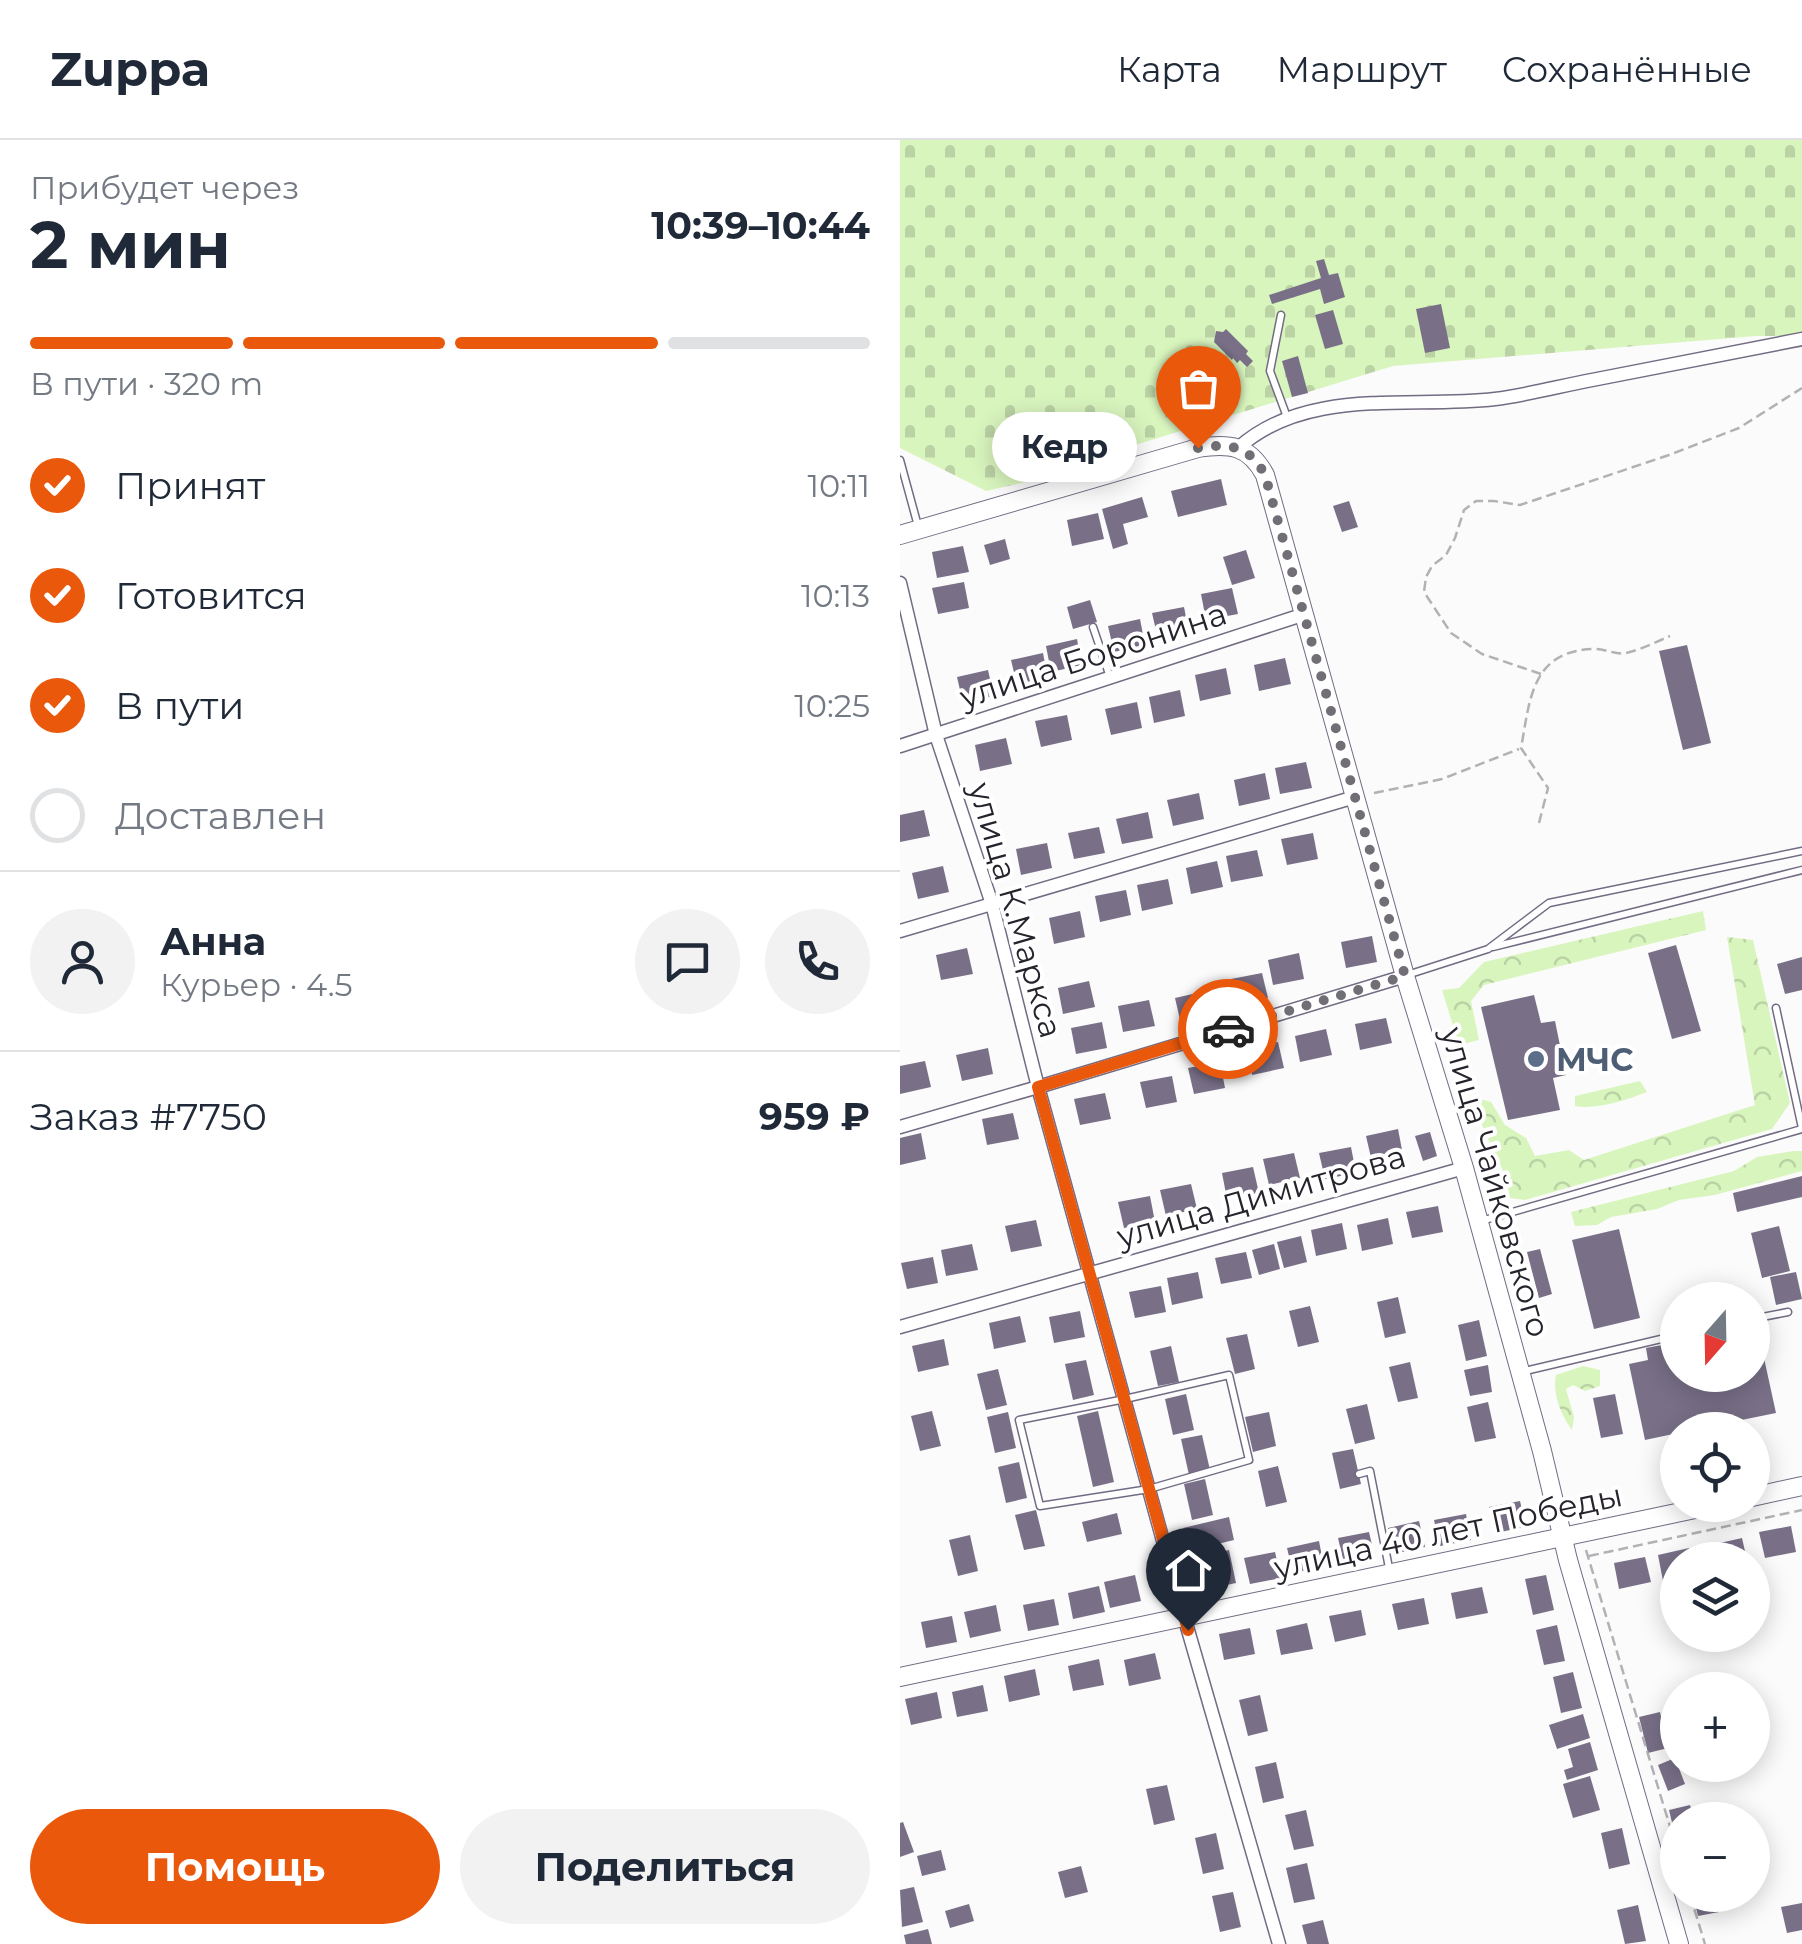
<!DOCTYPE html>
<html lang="ru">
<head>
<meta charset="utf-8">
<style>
	body { margin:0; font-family:Montserrat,sans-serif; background:#f2f2f3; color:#1f2937; height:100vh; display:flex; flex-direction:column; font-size:38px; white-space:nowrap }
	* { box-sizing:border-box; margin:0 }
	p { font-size:32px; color:#747a83 }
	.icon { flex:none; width:55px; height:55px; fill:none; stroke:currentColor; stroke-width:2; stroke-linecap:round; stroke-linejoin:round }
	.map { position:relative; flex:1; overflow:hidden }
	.details { display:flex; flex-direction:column; background:#fff; width:900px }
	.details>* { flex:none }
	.needle { width:65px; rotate:200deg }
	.buttons { position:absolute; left:760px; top:1142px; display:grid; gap:20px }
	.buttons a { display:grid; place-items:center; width:110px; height:110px; border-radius:50%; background:#fff; box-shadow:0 5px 25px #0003; font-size:50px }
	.pin { position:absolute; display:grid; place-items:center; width:85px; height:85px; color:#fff; margin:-102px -42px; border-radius:50% 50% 50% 0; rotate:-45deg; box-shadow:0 0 10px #0007 }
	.pin .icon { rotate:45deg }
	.courier { position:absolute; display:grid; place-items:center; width:100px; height:100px; margin:-50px; border:8px solid #ea580c; border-radius:50%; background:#fff; color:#222; box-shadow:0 2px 12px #0007 }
	.bubble { position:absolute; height:70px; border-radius:35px; background:#fff; box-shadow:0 5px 25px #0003; font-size:32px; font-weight:700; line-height:70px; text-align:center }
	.headline em { font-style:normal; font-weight:700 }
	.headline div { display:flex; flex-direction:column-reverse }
	.headline { display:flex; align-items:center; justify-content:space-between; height:170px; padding:0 30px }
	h1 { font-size:65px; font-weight:700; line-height:75px }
	.bar { display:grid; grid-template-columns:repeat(4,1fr); gap:15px 10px; align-content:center; height:120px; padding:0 30px }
	.bar i { height:12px; border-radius:8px; background:#e0e1e3 }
	.bar .selected { background:#ea580c }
	.bar p { grid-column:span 4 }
	.line { display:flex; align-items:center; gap:25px; padding:0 30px; border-top:2px solid #e0e1e3 }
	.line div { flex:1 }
	.round { display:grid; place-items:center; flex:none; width:105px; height:105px; border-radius:52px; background:#f2f2f3 }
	ol { padding:0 30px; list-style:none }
	li { display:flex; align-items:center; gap:30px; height:110px }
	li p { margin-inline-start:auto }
	li .icon { padding:10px; border-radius:50%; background:#ea580c; color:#fff; stroke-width:4 }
	li:last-child { color:#747a83 }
	li i { width:55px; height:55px; border:5px solid #e0e1e3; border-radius:50% }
	.button { display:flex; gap:20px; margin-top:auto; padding:20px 30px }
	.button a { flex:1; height:115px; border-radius:60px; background:#ea580c; color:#fff; font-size:40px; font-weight:700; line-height:115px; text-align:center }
	.button a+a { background:#f2f2f3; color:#1f2937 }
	header { display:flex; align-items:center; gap:60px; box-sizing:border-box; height:140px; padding:0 50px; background:#fff; border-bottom:2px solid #e0e1e3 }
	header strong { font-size:48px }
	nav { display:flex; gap:55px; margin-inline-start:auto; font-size:35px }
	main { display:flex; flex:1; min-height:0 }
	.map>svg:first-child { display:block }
</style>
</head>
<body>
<header>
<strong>Zuppa</strong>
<nav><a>Карта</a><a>Маршрут</a><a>Сохранённые</a></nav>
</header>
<main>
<section class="details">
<div class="headline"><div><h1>2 мин</h1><p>Прибудет через</p></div><em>10:39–10:44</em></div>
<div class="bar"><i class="selected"></i><i class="selected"></i><i class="selected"></i><i></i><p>В пути · 320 m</p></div>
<ol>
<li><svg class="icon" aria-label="check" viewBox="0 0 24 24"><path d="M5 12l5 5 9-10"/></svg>Принят<p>10:11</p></li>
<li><svg class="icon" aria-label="check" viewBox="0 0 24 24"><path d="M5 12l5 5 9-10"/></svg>Готовится<p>10:13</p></li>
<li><svg class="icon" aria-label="check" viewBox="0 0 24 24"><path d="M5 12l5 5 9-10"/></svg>В пути<p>10:25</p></li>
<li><i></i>Доставлен</li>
</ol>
<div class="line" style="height:180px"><a class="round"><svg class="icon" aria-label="person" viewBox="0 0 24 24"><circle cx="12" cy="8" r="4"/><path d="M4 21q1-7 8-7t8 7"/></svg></a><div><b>Анна</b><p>Курьер · 4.5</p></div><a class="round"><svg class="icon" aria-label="chat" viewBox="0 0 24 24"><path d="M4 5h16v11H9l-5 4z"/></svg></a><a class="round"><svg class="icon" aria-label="phone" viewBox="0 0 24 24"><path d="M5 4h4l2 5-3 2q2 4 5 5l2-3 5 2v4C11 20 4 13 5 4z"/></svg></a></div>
<div class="line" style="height:130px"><div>Заказ #7750</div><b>959 ₽</b></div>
<div class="button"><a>Помощь</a><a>Поделиться</a></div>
</section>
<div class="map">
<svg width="902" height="1804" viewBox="0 0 902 1804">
	<defs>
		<pattern id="forest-crowns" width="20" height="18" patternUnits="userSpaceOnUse" patternTransform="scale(2.5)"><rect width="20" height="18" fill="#d9f5be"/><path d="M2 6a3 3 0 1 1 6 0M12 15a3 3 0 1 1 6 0" fill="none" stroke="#bad2a4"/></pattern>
		<pattern id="cemetery-stones" width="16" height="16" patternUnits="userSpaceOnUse" patternTransform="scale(2.5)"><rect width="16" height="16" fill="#d9f5be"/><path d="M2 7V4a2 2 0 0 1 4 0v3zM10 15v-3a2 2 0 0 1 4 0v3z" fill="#bad2a4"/></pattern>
	</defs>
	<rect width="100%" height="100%" fill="#fbfbfb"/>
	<g fill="url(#forest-crowns)">
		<polygon points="803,771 806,790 584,845 571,861 579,900 559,905 542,850 559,848 584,822"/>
		<path d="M 827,797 L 853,800 L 890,963 L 872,989 L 625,1060 L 610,1058 C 606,1029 595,1016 584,990 C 580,980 579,968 577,958 L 591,962 L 605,985 L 626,998 L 635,1016 L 669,1010 L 684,1020 L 855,965 Z"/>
		<path d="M 740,941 L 747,952 C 726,960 697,970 675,966 L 675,956 Z"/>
		<polygon points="893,1011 902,1011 902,1031 815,1055 779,1060 757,1069 711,1077 697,1085 675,1086 671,1072 834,1031 857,1017"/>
		<path d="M 683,1226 L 700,1230 L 700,1246 L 685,1251 L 673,1245 L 666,1249 L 674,1277 L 672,1290 C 661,1275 652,1253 656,1235 Z"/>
	</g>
	<polygon fill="url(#cemetery-stones)" points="0,0 902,0 902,196 856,196 493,226 232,306 202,279 134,340 86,351 0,308"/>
	<g fill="#797088">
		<polygon points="424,119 429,135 438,133 445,157 424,164 420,149 372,164 369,155 421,138 416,121"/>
		<polygon points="541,164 550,208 525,213 516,169"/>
		<polygon points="433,170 443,204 425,209 415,175"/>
		<polygon points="326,189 348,211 346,214 353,221 347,227 340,220 337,223 333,218 332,220 314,202 316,191 323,192"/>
		<polygon points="398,216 408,253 392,257 382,221"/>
		<polygon points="275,237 282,242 278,248 290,255 285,263 273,255 268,262 261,256 266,250 259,246 264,238 271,243"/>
		<polygon points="321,339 327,365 278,377 271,351"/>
		<polygon points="242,357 248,377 223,384 228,404 213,409 202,369"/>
		<polygon points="449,361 458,387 442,392 433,366"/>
		<polygon points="198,373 204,399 172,406 167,380"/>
		<polygon points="105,399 110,419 90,425 84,405"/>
		<polygon points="63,406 69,432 37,438 32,412"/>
		<polygon points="346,410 355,438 332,445 323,417"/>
		<polygon points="64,442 69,468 38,474 32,448"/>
		<polygon points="332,448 338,474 306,480 301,454"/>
		<polygon points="190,460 197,482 173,489 167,467"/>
		<polygon points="284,467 289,492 258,499 252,473"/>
		<polygon points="240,479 245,505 214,512 208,486"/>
		<polygon points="177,499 182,525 151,532 146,506"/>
		<polygon points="787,505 811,603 783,610 759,511"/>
		<polygon points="143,513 148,539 117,545 111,520"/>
		<polygon points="385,518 391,544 359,551 354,525"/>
		<polygon points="326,528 331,554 300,561 295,535"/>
		<polygon points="88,530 94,556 63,563 57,537"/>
		<polygon points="280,550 285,576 254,583 249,557"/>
		<polygon points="237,562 242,588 211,595 205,569"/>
		<polygon points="167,575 172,600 141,607 135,581"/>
		<polygon points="106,598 112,624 80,631 75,605"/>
		<polygon points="406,622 412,648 380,654 375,628"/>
		<polygon points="365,633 370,659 339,666 334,640"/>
		<polygon points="299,653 304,679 273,686 267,660"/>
		<polygon points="24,670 30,696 0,702 0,675"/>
		<polygon points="248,672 253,698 222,704 216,679"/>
		<polygon points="199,687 205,713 174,719 168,693"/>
		<polygon points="413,693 418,719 387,725 381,699"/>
		<polygon points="147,703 152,728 121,735 116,709"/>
		<polygon points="357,710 363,736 331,742 326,716"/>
		<polygon points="317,721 323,747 291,754 286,728"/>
		<polygon points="43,726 49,752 18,759 12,733"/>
		<polygon points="268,739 273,764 242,771 237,745"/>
		<polygon points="226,750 231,775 200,782 195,756"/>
		<polygon points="180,771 185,797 154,804 149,778"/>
		<polygon points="472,796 477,822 446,828 441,802"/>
		<polygon points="776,805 801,891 772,899 748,813"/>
		<polygon points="67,808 73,834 41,840 36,815"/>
		<polygon points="399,813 404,839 373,845 368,820"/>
		<polygon points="902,817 902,850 885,854 877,824"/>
		<polygon points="362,833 368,858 337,865 331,839"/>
		<polygon points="189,841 195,867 163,874 158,848"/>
		<polygon points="306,851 312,877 281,884 275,858"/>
		<polygon points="634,855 641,883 655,881 666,935 653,938 660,970 608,980 581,867"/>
		<polygon points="249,860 255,886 223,892 218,866"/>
		<polygon points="486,878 492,903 460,910 455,884"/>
		<polygon points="202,882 207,908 176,914 171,888"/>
		<polygon points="426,889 432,915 400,922 395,896"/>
		<polygon points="378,902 384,928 352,935 347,909"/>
		<polygon points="88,908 93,934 62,941 56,915"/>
		<polygon points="25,921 31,947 0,954 0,926"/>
		<polygon points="320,922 325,948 294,954 288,928"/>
		<polygon points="272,936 277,962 246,968 240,942"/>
		<polygon points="205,953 211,979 180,985 174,959"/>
		<polygon points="113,973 119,999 87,1005 82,979"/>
		<polygon points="498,989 503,1015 472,1022 466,996"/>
		<polygon points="530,992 537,1016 523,1021 515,996"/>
		<polygon points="21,993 26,1019 0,1025 0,998"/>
		<polygon points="451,1007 456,1033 425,1039 419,1013"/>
		<polygon points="394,1013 400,1038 369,1045 363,1019"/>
		<polygon points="353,1027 359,1053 327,1059 322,1033"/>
		<polygon points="902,1036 902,1057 837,1072 833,1053"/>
		<polygon points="291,1044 297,1069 266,1076 260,1050"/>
		<polygon points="250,1056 255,1082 224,1088 218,1062"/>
		<polygon points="538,1066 543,1092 512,1098 506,1072"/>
		<polygon points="488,1078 493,1104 462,1111 457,1085"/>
		<polygon points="136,1080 142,1106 111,1112 105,1086"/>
		<polygon points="442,1083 447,1109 416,1116 411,1090"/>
		<polygon points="879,1086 890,1131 862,1138 851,1093"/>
		<polygon points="719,1089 740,1178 694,1189 672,1100"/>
		<polygon points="401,1096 407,1122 384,1128 377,1102"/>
		<polygon points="72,1104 78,1130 46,1136 41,1110"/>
		<polygon points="374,1104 380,1129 359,1135 352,1110"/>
		<polygon points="640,1109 652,1154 639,1158 627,1112"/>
		<polygon points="346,1112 352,1138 321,1144 315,1118"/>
		<polygon points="33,1117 38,1143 7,1149 1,1123"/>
		<polygon points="298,1132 303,1158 272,1165 267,1138"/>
		<polygon points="896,1132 902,1159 876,1165 870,1137"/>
		<polygon points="261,1146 266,1172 235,1178 229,1152"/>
		<polygon points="498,1157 506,1193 485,1198 477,1162"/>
		<polygon points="410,1166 419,1202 398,1207 389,1171"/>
		<polygon points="180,1171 185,1197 154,1203 149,1177"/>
		<polygon points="120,1176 126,1202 94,1209 89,1183"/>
		<polygon points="579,1180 587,1216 566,1221 558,1185"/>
		<polygon points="857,1186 876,1273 792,1290 778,1290 778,1293 745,1300 729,1224 748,1220 746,1208 778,1202 778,1235 852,1235 852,1187"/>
		<polygon points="347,1194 355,1229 335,1234 326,1198"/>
		<polygon points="44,1199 49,1225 18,1232 12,1206"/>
		<polygon points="271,1206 279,1242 258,1246 250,1211"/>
		<polygon points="186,1220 194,1255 173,1260 165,1224"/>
		<polygon points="510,1222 518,1258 498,1262 489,1227"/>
		<polygon points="588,1225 592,1252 570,1256 564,1230"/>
		<polygon points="98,1229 107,1265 86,1270 77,1234"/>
		<polygon points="286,1254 294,1290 273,1295 265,1259"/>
		<polygon points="715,1254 723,1294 701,1298 693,1258"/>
		<polygon points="588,1262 596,1298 575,1302 567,1267"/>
		<polygon points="467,1264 475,1299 455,1304 446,1269"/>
		<polygon points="32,1271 41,1306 20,1311 11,1276"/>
		<polygon points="198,1271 214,1342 193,1347 177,1276"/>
		<polygon points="108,1272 116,1308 95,1313 87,1277"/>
		<polygon points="369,1272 376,1306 353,1312 345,1277"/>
		<polygon points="302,1295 310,1330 289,1335 281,1299"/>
		<polygon points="453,1309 461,1344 440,1349 432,1313"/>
		<polygon points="119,1322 127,1358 106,1363 98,1327"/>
		<polygon points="378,1326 387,1362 366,1367 358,1331"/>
		<polygon points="305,1339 313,1375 292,1380 284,1344"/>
		<polygon points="620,1361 626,1387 595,1393 589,1367"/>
		<polygon points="136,1370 145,1406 124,1410 115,1375"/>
		<polygon points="217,1373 222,1394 187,1402 182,1382"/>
		<polygon points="566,1374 571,1400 540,1406 534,1380"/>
		<polygon points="329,1377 334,1400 289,1411 283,1388"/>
		<polygon points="519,1381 525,1407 493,1414 488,1388"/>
		<polygon points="891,1386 896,1412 865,1418 859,1392"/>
		<polygon points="469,1392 475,1418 444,1424 438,1398"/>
		<polygon points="70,1395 78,1431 58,1436 49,1400"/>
		<polygon points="842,1398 847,1420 814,1420 811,1405"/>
		<polygon points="419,1401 424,1427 393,1433 387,1408"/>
		<polygon points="789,1408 792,1420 778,1420 778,1438 763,1441 758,1415"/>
		<polygon points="329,1410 336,1443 298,1451 290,1419"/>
		<polygon points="375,1412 381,1438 350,1444 344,1418"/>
		<polygon points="745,1417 751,1442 719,1449 714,1423"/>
		<polygon points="235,1435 241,1461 210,1468 204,1442"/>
		<polygon points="646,1435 654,1470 633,1475 625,1439"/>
		<polygon points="199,1446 205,1472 173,1479 168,1453"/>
		<polygon points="582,1447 588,1473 556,1479 551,1453"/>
		<polygon points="524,1458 529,1484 498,1490 492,1464"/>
		<polygon points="154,1459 159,1485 128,1491 123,1465"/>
		<polygon points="96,1465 101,1491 70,1498 64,1472"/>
		<polygon points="461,1470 466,1495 435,1502 429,1476"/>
		<polygon points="52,1476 57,1502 26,1508 21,1482"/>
		<polygon points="407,1483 413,1509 381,1515 376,1490"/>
		<polygon points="657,1485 665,1521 644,1525 636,1490"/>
		<polygon points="350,1488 355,1514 324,1520 319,1494"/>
		<polygon points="255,1513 261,1539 229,1546 224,1520"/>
		<polygon points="199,1519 204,1545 173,1551 168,1526"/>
		<polygon points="135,1529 140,1555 109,1562 104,1536"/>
		<polygon points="673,1532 682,1568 661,1573 653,1537"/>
		<polygon points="83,1545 88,1571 57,1577 52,1552"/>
		<polygon points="37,1552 42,1578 11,1585 5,1559"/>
		<polygon points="360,1555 368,1591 348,1596 339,1560"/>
		<polygon points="760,1572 768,1608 748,1613 739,1577"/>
		<polygon points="683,1574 690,1598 657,1609 649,1585"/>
		<polygon points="690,1602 698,1630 667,1640 664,1630 673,1627 668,1609"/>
		<polygon points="775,1618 785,1644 768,1651 758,1625"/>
		<polygon points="376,1622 384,1658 363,1663 355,1627"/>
		<polygon points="690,1636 700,1670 673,1678 663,1644"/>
		<polygon points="267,1645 275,1680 254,1685 246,1649"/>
		<polygon points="790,1665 794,1680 778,1680 776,1699 769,1670"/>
		<polygon points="406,1670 414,1706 394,1710 385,1675"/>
		<polygon points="3,1682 14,1712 0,1717 0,1683"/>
		<polygon points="722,1688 730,1724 709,1729 701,1693"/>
		<polygon points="316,1693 324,1729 303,1734 295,1698"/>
		<polygon points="41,1710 46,1730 22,1736 17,1716"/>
		<polygon points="407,1723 415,1759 394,1763 386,1728"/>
		<polygon points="181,1726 188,1752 165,1758 158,1732"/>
		<polygon points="14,1747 23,1782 2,1787 0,1750"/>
		<polygon points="333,1752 341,1787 320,1792 312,1756"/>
		<polygon points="793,1755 815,1755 819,1772 798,1776"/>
		<polygon points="902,1763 902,1790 887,1793 881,1767"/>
		<polygon points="69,1764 74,1781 50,1788 45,1771"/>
		<polygon points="738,1765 746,1801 725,1804 717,1770"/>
		<polygon points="423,1780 429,1804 407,1804 402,1785"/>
		<polygon points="28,1789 32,1804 6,1804 4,1795"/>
	</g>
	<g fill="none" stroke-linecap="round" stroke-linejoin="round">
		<g stroke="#736b83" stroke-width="9">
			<g id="service">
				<polyline points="381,175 370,231 387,277"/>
				<polyline points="0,320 18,386"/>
				<polyline points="193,487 210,537"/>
				<polyline points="593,807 902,730"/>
				<polyline points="507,835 588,809 649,763 902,711"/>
				<polyline points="876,868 902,988"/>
				<polyline points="581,1081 902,989"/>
				<polyline points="852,1179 888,1172"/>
				<polyline points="625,1231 778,1195"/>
				<polygon points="329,1235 349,1320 249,1349 140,1366 119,1280 225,1259"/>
				<polyline points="459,1334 470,1331 490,1433"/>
			</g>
		</g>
		<g stroke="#736b83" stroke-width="15">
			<g id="minor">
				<path d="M 338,308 C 408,246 509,269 595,259 C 627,255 660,246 692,240 C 762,226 832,212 902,199"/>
				<polyline points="0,443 36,595 92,764 138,947 281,1466 379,1804"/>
				<polyline points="0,606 402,475"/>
				<polyline points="0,791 455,657"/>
				<polyline points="0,987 138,947 505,836"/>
				<polyline points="0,1187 564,1028"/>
			</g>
		</g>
		<g stroke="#736b83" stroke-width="20">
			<g id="tertiary">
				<path d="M 0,395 L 298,308 C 329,303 349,305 365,335 L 505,836 L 564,1028 L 642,1311 L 668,1420 L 779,1804"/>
				<polyline points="852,1357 902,1346"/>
				<polyline points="0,1537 814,1365"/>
			</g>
		</g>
		<g stroke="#b3b1b5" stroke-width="2.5" stroke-dasharray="10 5" stroke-linecap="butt">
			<polyline points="641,534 582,514 551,493 524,452 526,437 532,426 546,415 555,398 564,370 576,361 594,361 620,365 769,315 839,288 902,248"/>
			<polyline points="474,653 542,639 619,609"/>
			<path d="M 639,683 L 648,648 L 621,608 C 630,560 631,510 695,509 C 706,509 716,515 726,513 C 740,510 756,502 770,496"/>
			<polyline points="686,1410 778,1713"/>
			<polyline points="689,1416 902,1370"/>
			<polyline points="790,1755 805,1804"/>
		</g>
		<use href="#service" stroke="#fff" stroke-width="6"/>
		<use href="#minor" stroke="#fff" stroke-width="12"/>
		<use href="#tertiary" stroke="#fff" stroke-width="18"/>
	</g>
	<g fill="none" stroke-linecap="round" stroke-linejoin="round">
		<path stroke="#716f75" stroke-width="10" stroke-dasharray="0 18" d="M 298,308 C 329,303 349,305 365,335 L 505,836 L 328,889"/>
		<polyline stroke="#ea580c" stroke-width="12" points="288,1490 138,947 328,889"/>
	</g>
	<circle fill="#5c6f8a" stroke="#fff" stroke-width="4" cx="636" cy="919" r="10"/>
	<g text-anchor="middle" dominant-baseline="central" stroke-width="8" stroke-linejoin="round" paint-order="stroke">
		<g font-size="32" fill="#27232d" stroke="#fff">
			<text transform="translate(193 515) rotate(-18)">улица Боронина</text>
			<text transform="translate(116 770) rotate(74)">улица К.Маркса</text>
			<text transform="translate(596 1042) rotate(74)">улица Чайковского</text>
			<text transform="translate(361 1056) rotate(-16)">улица Димитрова</text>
			<text transform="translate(548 1391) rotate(-12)">улица 40 лет Победы</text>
		</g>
		<g font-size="32" font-weight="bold" fill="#4e5e75" stroke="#fff" text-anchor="start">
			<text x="656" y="919">МЧС</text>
		</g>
	</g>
</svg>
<div class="buttons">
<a><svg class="needle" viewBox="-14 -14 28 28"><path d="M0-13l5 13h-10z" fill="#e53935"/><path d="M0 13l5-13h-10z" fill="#747a83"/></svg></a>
<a><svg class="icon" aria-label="locate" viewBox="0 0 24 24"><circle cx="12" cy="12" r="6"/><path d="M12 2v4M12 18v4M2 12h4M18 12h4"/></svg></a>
<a><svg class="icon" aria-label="layers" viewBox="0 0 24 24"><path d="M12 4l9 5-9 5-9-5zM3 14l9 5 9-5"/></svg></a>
<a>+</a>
<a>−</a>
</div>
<div class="pin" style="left:298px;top:308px;background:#ea580c"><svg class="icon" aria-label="bag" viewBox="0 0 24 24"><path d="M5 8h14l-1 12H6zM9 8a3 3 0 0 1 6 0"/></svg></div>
<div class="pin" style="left:288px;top:1490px;background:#1f2937"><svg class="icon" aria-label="home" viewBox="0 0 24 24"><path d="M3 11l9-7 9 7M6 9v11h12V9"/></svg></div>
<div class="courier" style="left:328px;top:889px"><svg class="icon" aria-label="car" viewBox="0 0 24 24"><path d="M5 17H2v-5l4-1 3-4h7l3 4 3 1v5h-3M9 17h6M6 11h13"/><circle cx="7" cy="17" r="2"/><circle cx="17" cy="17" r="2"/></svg></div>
<div class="bubble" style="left:92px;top:272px;width:145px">Кедр</div>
</div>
</main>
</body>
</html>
